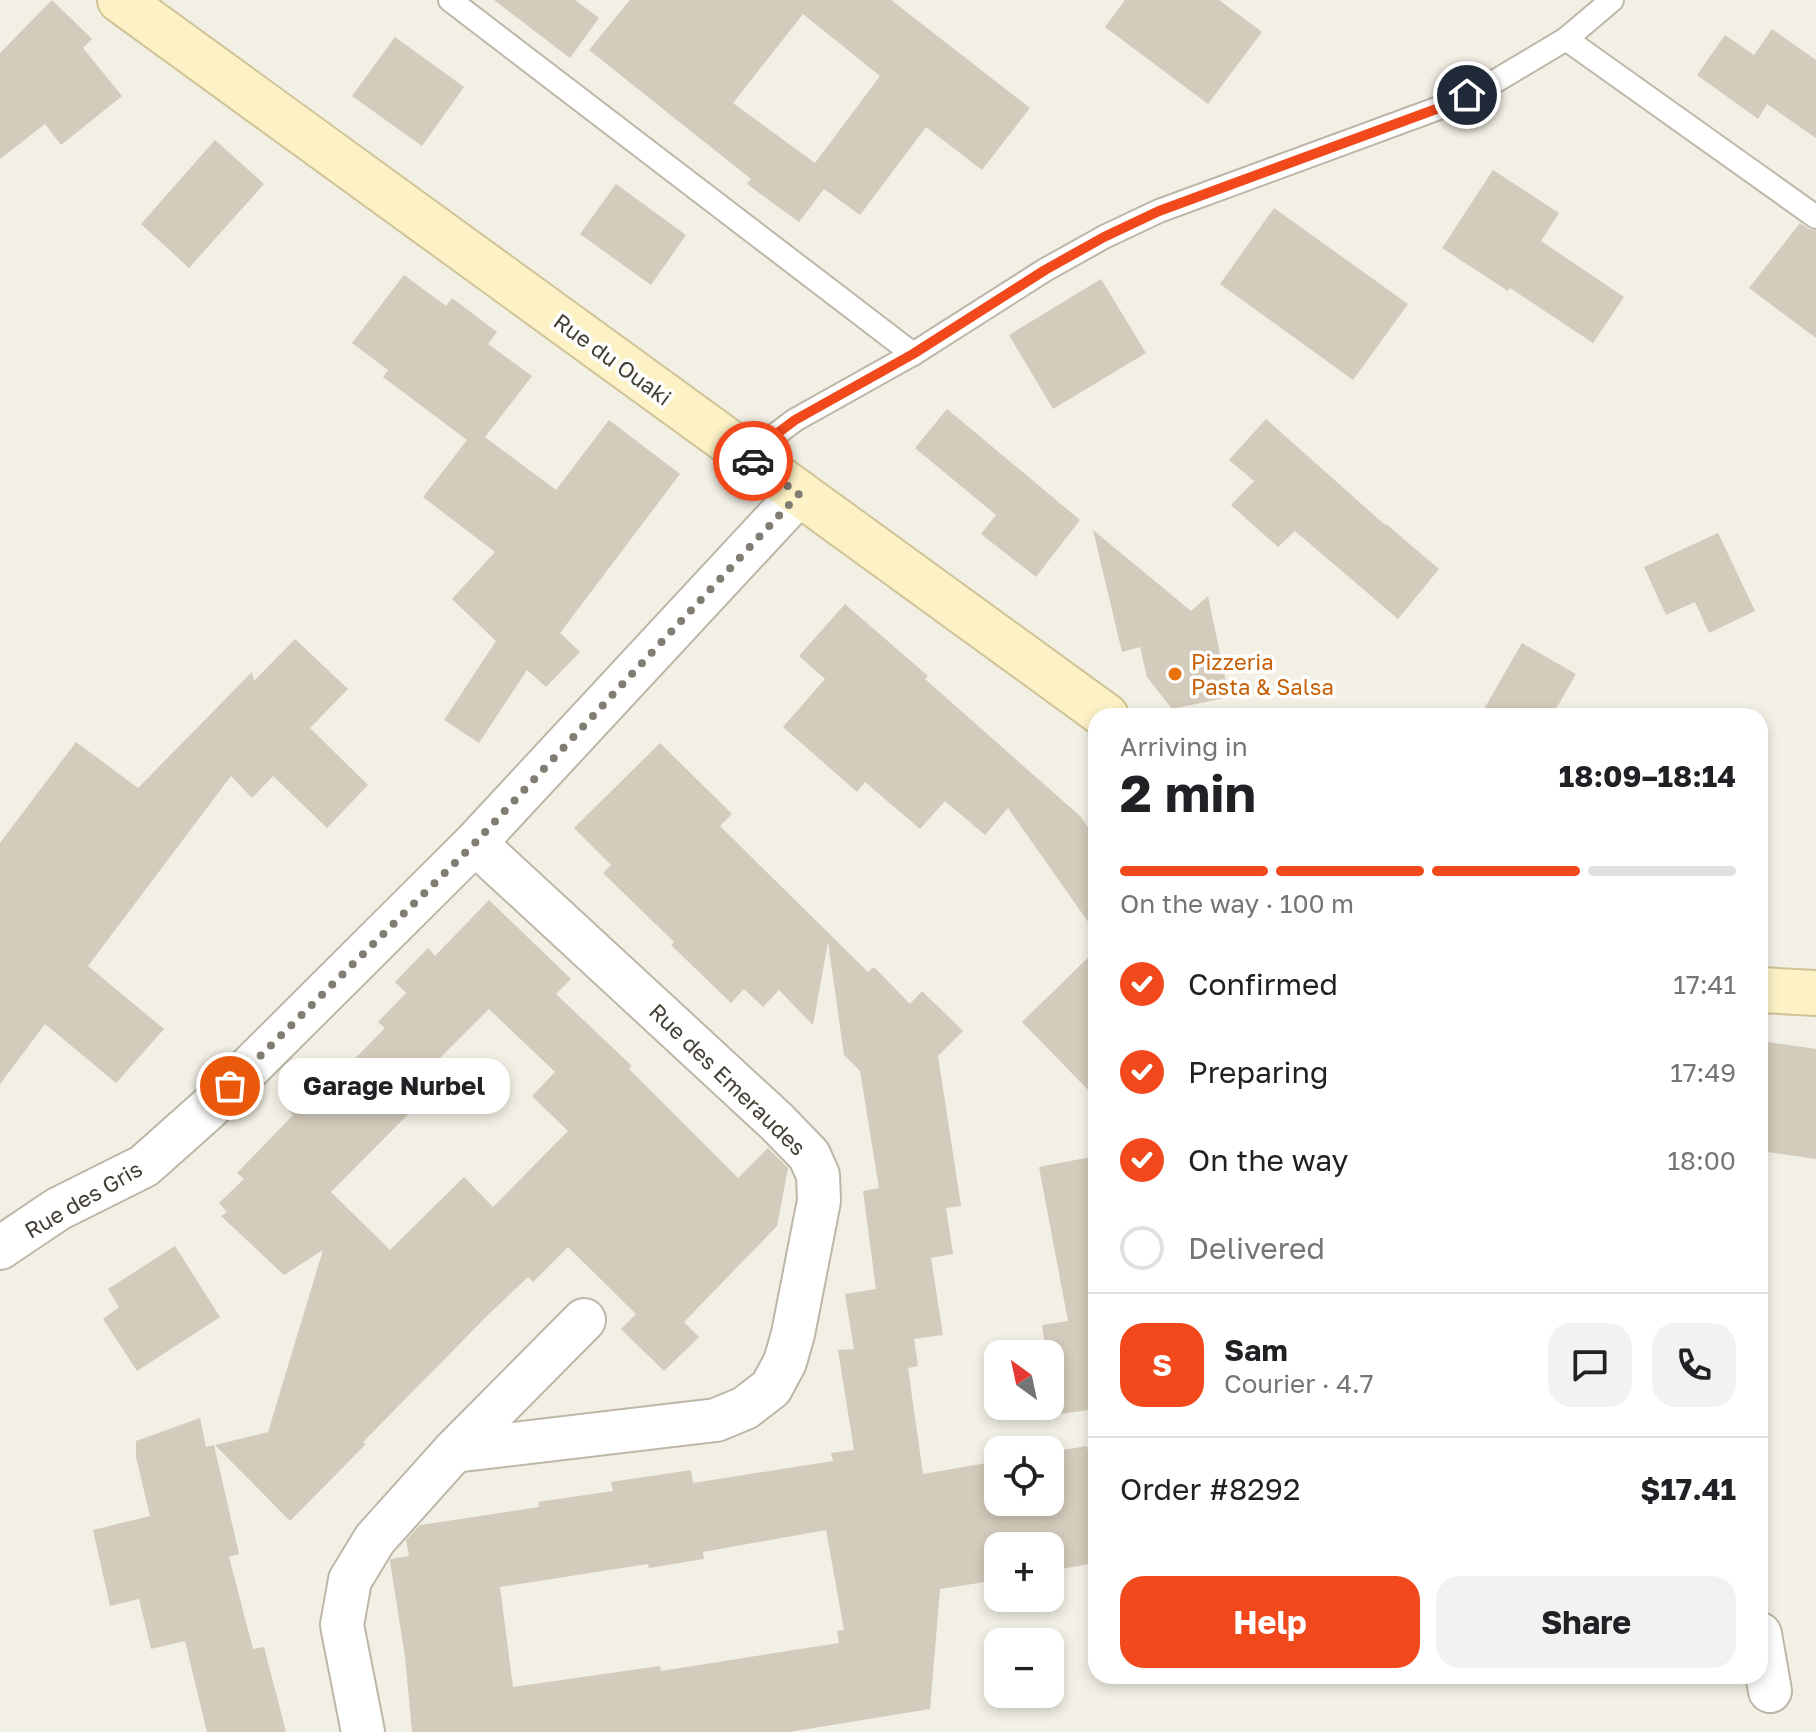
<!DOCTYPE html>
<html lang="en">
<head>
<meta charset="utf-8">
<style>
	body { margin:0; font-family:"Golos Text",sans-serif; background:#f2f2f2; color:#202124; height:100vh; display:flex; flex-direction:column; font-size:30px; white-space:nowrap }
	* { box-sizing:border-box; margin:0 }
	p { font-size:26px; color:#757577 }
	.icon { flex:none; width:44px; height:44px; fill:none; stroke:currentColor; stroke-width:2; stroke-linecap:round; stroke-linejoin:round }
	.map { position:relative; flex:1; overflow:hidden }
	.details { position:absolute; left:1088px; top:708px; width:680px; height:976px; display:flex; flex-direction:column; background:#fff; border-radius:24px; box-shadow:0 4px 12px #0003 }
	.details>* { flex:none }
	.needle { width:52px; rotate:327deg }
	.controls { position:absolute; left:984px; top:1340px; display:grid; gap:16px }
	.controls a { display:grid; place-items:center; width:80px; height:80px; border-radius:16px; background:#fff; box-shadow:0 4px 12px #0003; font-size:40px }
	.pin { position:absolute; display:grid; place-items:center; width:68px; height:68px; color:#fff; margin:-34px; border:4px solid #fff; border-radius:50%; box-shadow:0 2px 8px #0007 }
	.courier { position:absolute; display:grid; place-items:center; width:80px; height:80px; margin:-40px; border:6px solid #f2491c; border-radius:50%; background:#fff; color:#222; box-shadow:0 2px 10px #0007 }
	.bubble { position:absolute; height:56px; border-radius:24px; background:#fff; box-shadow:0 4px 12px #0003; font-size:26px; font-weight:700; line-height:56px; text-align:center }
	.summary em { font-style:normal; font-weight:700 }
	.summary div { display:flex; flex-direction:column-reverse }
	.summary { display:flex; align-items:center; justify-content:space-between; height:136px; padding:0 32px }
	h1 { font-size:52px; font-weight:700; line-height:60px }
	.bar { display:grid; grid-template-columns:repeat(4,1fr); gap:12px 8px; align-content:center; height:96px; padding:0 32px }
	.bar i { height:10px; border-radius:6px; background:#e0e0e0 }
	.bar .on { background:#f2491c }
	.bar p { grid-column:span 4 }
	.line { display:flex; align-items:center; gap:20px; padding:0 32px; border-top:2px solid #e0e0e0 }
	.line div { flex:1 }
	.round { display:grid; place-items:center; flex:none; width:84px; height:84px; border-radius:24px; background:#f2f2f2 }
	ol { padding:0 32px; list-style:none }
	li { display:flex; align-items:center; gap:24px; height:88px }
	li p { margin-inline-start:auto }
	li .icon { padding:8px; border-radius:50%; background:#f2491c; color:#fff; stroke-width:4 }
	li:last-child { color:#757577 }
	li i { width:44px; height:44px; border:4px solid #e0e0e0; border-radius:50% }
	.button { display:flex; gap:16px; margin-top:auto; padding:16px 32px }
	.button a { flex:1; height:92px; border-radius:24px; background:#f2491c; color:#fff; font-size:32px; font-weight:700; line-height:92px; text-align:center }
	.button a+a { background:#f2f2f2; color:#202124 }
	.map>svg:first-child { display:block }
</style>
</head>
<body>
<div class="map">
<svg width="1816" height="1732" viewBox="0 0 1816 1732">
	<rect width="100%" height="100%" fill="#f2efe5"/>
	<g fill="#d3cbbb" fill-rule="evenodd">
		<polygon points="52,0 92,39 83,48 122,96 61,145 45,124 0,159 0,53"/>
		<polygon points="494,0 575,0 599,18 570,58"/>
		<path d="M 630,0 L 891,0 L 1030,108 L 982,170 L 926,127 L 860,215 L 824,189 L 799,222 L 747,184 L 751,179 L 589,50 ZM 803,14 L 880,76 L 815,163 L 733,103 Z"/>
		<polygon points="1125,0 1219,0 1262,32 1208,104 1105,27"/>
		<polygon points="1772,29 1816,60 1816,138 1767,104 1758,119 1697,75 1725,35 1754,55"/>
		<polygon points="395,37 464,87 422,146 352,96"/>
		<polygon points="215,140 264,184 189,268 141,224"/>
		<polygon points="1493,170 1559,213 1541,241 1624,297 1593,343 1510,288 1508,291 1442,248"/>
		<polygon points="616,184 686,235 651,285 580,234"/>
		<polygon points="1274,208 1408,304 1353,380 1220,284"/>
		<polygon points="1800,223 1809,229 1816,231 1816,338 1749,288"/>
		<polygon points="404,275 446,306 452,298 497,332 488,344 532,376 485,437 556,490 609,420 680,474 560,633 580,652 546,687 527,670 479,743 444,720 496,641 452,599 495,552 423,497 467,440 383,377 388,370 352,343"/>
		<polygon points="1101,279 1146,353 1053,409 1009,335"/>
		<polygon points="947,409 1080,520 1036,577 981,534 996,515 915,448"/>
		<polygon points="1266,419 1385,525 1386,524 1439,569 1398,619 1295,531 1278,547 1231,505 1254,481 1229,460"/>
		<polygon points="1093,530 1191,611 1208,596 1229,697 1172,709 1147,677 1140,647 1122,652"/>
		<polygon points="1718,533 1755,611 1709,633 1695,602 1666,615 1644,567"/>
		<polygon points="845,604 928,676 925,679 1080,816 1096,839 1096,933 1008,808 985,835 945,801 920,829 865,782 857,792 783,727 825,679 799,656"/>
		<polygon points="295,639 348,689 310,728 368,785 327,828 273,776 252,798 231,776 88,966 164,1029 116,1083 45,1024 0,1084 0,843 76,742 138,788 252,672 254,681"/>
		<polygon points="1522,643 1576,674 1552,716 1480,716"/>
		<path d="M 660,743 L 732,814 L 720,826 L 868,972 L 874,967 L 910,1004 L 922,991 L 963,1031 L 938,1056 L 961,1206 L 946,1208 L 953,1254 L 931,1258 L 943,1335 L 914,1339 L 918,1366 L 908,1368 L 923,1474 L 998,1461 L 998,1502 L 1050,1502 L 1050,1452 L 1087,1446 L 1096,1503 L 1096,1563 L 1050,1571 L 1050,1546 L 998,1546 L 998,1580 L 940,1589 L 930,1709 L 789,1732 L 412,1732 L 405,1657 L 390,1561 L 391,1559 L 409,1556 L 406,1540 L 420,1525 L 539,1507 L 538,1502 L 613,1491 L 611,1482 L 691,1470 L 693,1483 L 833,1461 L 831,1453 L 854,1450 L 838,1350 L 854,1349 L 845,1294 L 876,1289 L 863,1191 L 879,1188 L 860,1071 L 844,1055 L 828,942 L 813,1025 L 779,990 L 763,1007 L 744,989 L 731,1003 L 671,945 L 674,942 L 603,873 L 611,865 L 574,828 ZM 826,1530 L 844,1630 L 837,1631 L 839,1643 L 661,1671 L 660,1666 L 513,1687 L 500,1587 L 648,1564 L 649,1568 L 704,1559 L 703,1552 Z"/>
		<path d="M 489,900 L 571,979 L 556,994 L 632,1066 L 629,1069 L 738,1178 L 768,1148 L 788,1168 L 777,1226 L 684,1322 L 699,1337 L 664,1371 L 621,1329 L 636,1314 L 568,1247 L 533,1282 L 528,1277 L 487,1316 L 363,1442 L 366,1444 L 290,1521 L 215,1445 L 268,1432 L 323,1250 L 284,1275 L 221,1216 L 227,1212 L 219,1203 L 244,1179 L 237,1173 L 293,1115 L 288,1110 L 322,1076 L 330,1084 L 385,1028 L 378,1022 L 406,993 L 395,982 L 428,948 L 435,956 ZM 489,1009 L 555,1072 L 532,1096 L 568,1131 L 493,1207 L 464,1177 L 390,1250 L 331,1192 L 440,1082 L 428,1070 Z"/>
		<polygon points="1096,950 1096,1098 1022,1022"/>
		<polygon points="1760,1041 1816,1049 1816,1159 1760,1151"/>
		<polygon points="1096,1156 1096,1409 1053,1415 1050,1391 1050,1354 1046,1354 1042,1325 1068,1321 1039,1167"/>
		<polygon points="175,1246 220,1317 137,1371 103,1319 119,1307 108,1289"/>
		<polygon points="200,1418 206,1447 214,1445 239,1554 229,1557 253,1649 264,1647 286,1732 207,1732 185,1641 151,1649 139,1599 110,1606 93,1530 150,1516 136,1457 136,1441"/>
	</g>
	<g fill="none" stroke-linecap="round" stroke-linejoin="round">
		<g stroke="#bdb7a8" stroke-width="26">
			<g id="lane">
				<polyline points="450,0 913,354"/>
				<polyline points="1566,39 1816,217"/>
				<polyline points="747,456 795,420 913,354 1045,270 1104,237 1159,211 1439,108 1494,82 1566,39 1612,0"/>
			</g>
		</g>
		<g stroke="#bdb7a8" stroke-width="46">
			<g id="street">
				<polyline points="0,1248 58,1209 144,1166 208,1109 475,843 799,494"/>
				<polyline points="454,1451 716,1420 745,1408 771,1388 785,1362 793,1334 819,1201 818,1175 809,1155 777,1122 475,843"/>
				<polyline points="1760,1634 1770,1691"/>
				<polyline points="363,1732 342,1625 350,1580 375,1539 454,1451 584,1320"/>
			</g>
		</g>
		<g stroke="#d0c497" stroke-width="48">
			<g id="secondary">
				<polyline points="120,0 1106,716"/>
				<polyline points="1760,990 1816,993"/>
			</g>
		</g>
		<use href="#lane" stroke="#fff" stroke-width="22"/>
		<use href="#street" stroke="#fff" stroke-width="42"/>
		<use href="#secondary" stroke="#fcf2c5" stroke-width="44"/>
	</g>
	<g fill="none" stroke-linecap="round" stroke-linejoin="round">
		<polyline stroke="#817d73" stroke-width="8" stroke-dasharray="0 14.4" points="230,1086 475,843 799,494 753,461"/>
		<polyline stroke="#f2491c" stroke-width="10" points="753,461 747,456 795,420 913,354 1045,270 1104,237 1159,211 1439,108 1467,95"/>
	</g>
	<circle fill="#e8710a" stroke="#fff" stroke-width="3" cx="1175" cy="674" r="8"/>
	<g text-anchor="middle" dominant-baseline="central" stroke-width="7" stroke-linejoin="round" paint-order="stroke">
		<g font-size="22" fill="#443f35" stroke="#fff">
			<text transform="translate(613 359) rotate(36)">Rue du Ouaki</text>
			<text transform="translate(728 1079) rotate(44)">Rue des Emeraudes</text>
			<text transform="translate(83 1199) rotate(-30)">Rue des Gris</text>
		</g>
		<g font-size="22" fill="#c56008" stroke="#fff" text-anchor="start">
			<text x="1191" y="661">Pizzeria<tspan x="1191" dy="25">Pasta &amp; Salsa</tspan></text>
		</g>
	</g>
</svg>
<div class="controls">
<a><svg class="needle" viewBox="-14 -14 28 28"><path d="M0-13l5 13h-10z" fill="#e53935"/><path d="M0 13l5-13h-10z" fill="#757577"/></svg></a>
<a><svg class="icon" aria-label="locate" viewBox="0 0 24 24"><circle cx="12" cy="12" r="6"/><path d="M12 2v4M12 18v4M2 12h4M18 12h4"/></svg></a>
<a>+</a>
<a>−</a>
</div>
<div class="pin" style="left:230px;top:1086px;background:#ea580c"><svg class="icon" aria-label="bag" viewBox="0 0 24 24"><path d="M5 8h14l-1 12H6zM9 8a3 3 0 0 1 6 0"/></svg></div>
<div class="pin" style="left:1467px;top:95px;background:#1f2937"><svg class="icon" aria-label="home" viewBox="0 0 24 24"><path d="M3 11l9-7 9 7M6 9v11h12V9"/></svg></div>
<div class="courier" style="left:753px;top:461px"><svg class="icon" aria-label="car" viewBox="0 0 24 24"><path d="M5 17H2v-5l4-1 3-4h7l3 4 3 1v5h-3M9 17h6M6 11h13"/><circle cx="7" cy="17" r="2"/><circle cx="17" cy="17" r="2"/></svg></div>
<div class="bubble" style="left:278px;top:1058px;width:232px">Garage Nurbel</div>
<section class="details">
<div class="summary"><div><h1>2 min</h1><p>Arriving in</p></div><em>18:09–18:14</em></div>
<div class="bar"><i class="on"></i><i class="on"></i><i class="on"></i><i></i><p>On the way · 100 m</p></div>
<ol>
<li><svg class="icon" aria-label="check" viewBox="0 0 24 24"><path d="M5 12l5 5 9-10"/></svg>Confirmed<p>17:41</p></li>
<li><svg class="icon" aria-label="check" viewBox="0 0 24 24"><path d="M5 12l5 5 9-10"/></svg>Preparing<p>17:49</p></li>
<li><svg class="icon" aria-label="check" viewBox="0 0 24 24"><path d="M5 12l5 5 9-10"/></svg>On the way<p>18:00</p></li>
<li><i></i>Delivered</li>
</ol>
<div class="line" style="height:144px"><b class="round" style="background:#f2491c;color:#fff">S</b><div><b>Sam</b><p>Courier · 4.7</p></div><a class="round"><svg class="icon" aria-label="chat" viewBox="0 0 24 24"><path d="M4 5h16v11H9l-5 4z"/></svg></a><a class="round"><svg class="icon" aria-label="phone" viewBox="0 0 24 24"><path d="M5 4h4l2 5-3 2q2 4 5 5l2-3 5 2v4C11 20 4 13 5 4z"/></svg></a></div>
<div class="line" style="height:104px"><div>Order #8292</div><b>$17.41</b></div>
<div class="button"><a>Help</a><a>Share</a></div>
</section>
</div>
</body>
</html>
